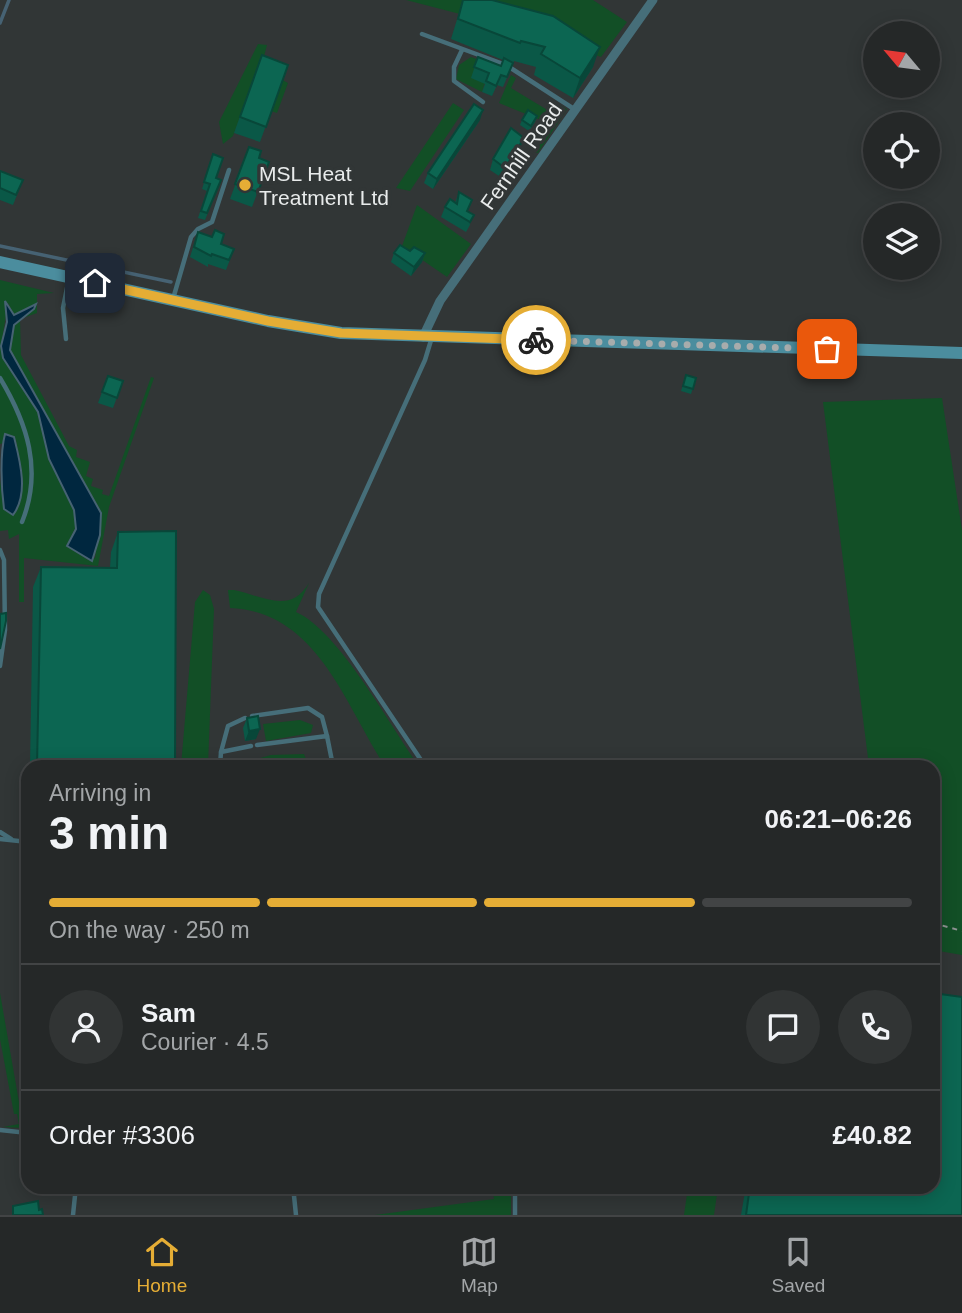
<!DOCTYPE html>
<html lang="en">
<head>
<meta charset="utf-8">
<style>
	body { margin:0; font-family:Arial,sans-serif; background:#313434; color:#f1f3f6; height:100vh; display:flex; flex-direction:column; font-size:26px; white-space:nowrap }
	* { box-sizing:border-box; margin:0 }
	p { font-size:23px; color:#a3a6a8 }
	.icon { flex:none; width:38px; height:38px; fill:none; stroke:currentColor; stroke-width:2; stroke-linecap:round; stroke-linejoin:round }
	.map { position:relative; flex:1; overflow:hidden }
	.drawer { position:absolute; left:21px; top:760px; width:919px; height:434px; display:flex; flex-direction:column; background:#252828; border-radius:21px; box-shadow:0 4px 18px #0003,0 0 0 2px #424445 }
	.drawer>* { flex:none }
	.needle { width:46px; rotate:299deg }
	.fabs { position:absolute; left:863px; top:21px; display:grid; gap:14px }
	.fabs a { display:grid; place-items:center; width:77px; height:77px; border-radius:50%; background:#252828; box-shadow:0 4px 18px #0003,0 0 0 2px #424445; font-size:35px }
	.pin { position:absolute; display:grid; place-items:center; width:60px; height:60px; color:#fff; margin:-30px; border-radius:14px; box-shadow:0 4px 10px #0006 }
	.courier { position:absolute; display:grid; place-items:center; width:70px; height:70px; margin:-35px; border:5px solid #e5ad35; border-radius:50%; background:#fff; color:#222; box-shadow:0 2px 9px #0007 }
	.summary em { font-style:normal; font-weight:800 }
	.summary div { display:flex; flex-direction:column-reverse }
	.summary { display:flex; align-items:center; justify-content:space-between; height:119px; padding:0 28px }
	h1 { font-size:46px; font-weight:800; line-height:52px }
	.bar { display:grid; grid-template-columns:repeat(4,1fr); gap:10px 7px; align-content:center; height:84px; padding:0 28px }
	.bar i { height:9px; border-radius:5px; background:#424445 }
	.bar .current { background:#e5ad35 }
	.bar p { grid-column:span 4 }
	.line { display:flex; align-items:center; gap:18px; padding:0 28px; border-top:2px solid #424445 }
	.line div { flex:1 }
	.round { display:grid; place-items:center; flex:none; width:74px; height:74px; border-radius:37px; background:#313434 }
	.dock { display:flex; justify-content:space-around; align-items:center; height:98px; border-top:2px solid #424445; background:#252828; font-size:19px; color:#a3a6a8 }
	.dock a { display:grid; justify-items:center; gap:4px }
	.dock .current { color:#e5ad35 }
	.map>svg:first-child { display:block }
</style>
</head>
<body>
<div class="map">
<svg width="962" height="1215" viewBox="0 0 962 1215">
	<rect width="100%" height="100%" fill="#313636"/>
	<g fill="#124f26" fill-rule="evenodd">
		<polygon points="406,0 593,0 627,22 601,57 545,36"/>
		<polygon points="258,44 267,45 261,68 288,83 277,113 271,111 257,71 233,136 223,144 219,122"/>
		<polygon points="471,57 490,64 482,92 456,79 459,65"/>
		<polygon points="511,75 516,78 511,88 554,114 560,105 567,109 538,153 535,152 553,125 499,103"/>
		<polygon points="453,103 464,110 410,191 396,188"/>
		<polygon points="417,205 471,244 447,277 402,246"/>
		<path d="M 0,280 L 54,293 L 37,294 L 37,313 L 20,319 L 21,355 L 69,446 L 77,450 L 76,457 L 90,462 L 86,476 L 93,479 L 91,486 L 103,490 L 102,494 L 109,496 L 151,377 L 154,378 L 109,507 L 98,566 L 24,558 L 24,602 L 19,602 L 19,534 L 9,539 L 8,530 L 0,531 L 0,480 L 4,509 L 22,483 L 16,440 L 0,444 L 0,457 ZM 8,303 L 14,315 L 36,305 L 34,309 L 14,325 L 10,350 L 101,513 L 95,558 L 88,560 L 67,546 L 76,526 L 73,506 L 49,459 L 38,412 L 3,358 L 1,346 Z"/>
		<polygon points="942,398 962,530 962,955 933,950 933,766 869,766 823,402"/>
		<path d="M 309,583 L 296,612 C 339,631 390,726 419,766 L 385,766 C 345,705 317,611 230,608 L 228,590 L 234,590 C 263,596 290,615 309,583 Z"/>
		<polygon points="203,590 210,595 214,609 208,766 181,766 195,602"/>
		<polygon points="300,720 313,725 311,733 266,741 263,724"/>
		<polygon points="304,754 307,762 297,764 231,766 271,755"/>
		<polygon points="0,993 23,1125 23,1128 3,1127 19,1124 17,1114 14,1114 0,1039"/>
		<polygon points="492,1187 511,1187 511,1215 375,1215 494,1199"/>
		<polygon points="688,1187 718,1187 714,1215 684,1215"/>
	</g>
	<g fill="#00273f" stroke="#466273" stroke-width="2">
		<polygon points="5,301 14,315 36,304 34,309 14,325 10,350 101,513 100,535 92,561 67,546 76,529 74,510 49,459 38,412 3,358 1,346 7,322"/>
		<path d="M 5,434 L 14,437 C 20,461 29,494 13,515 L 4,509 C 1,487 0,453 5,434 Z"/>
	</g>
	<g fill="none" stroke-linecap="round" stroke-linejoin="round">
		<g stroke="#466273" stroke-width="3.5">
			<polyline points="0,23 9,0"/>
			<polyline points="0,246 171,282"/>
		</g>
		<g stroke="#8f9393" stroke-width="2" stroke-dasharray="5 5" stroke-linecap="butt">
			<polyline points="933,923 962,931"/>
			<polyline points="22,1026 28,1025"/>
		</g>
		<g stroke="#466e79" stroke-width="4.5">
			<polyline points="422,34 506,65 574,109"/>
			<polyline points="462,50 454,67 454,81 483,102"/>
			<polyline points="173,299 191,237 198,229 212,222 229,170"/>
			<polyline points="66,339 63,308 69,278"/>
			<path d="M 0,378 C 27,423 43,470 22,522"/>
			<polyline points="0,550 4,560 5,630 0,666"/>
			<polyline points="252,716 308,708 322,717 327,736"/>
			<polyline points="257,745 327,736 333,766"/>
			<polyline points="221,752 228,726 245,718"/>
			<polyline points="220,766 221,752 251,746"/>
			<polyline points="425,766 318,607 319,594 425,360 432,337"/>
			<polyline points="0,832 11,839"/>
			<polyline points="0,839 28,842"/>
			<polyline points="0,1130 28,1133"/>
			<polyline points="293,1186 296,1215"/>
			<polyline points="515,1186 515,1215"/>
			<polyline points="73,1215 76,1186"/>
		</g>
		<polyline stroke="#466e79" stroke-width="9" points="423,337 440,301 653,0"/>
		<polyline stroke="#4b8d9e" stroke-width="12" points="0,262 268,321 341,333 962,353"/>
	</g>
	<g fill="#0a5847">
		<polygon points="463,0 492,0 593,67 573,98 534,75 536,67 514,61 503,87 497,85 492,96 482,92 485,84 471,78 478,57 501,66 503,60 451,39"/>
		<polygon points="262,55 288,65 260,142 234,133"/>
		<polygon points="537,116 535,122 529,131 520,125 522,120"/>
		<polygon points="480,120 433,189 424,183 428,173"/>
		<polygon points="524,138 520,148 502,178 490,170 493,159"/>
		<polygon points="249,147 259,158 269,162 252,207 230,199"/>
		<polygon points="213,154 216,178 221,180 205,220 198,218 207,191 202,189"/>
		<polygon points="0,171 23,180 13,205 0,200"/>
		<polygon points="459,192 468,211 470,225 466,232 441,217 445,207 455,203"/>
		<polygon points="198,232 221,244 234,249 226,270 208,264 208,267 190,257"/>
		<polygon points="410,251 425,253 422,262 411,276 391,262 394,253"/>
		<polygon points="686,375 696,378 691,394 681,391"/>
		<polygon points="108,376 123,381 113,408 98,403"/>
		<polygon points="118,532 175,766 30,766 33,587 41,567 110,568 111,552"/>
		<polygon points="247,718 256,739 245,741 243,728"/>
		<polygon points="746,1186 933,1186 962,1215 741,1215"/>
	</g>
	<g fill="#084739">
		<polygon points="600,47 593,67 573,98 580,78"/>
		<polygon points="483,110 480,120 433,189 437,179"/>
		<polygon points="524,138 520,148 502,178 505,168"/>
		<polygon points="425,253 422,262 411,276 414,267"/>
		<polygon points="260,729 256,739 245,741 249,731"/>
	</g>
	<g fill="#0c6652" stroke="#084739" stroke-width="2">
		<polygon points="463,0 492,0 553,16 600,47 580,78 541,54 545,47 521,41 520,43 458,19"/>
		<polygon points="262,55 288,65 266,127 240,117"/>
		<polygon points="478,57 501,66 504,58 513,63 507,77 501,75 496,86 486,81 489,73 474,67"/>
		<polygon points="474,104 483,110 437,179 428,173"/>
		<polygon points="528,110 537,116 531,126 522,120"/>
		<polygon points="511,128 524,138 505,168 493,159"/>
		<polygon points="249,147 261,151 259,158 269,162 258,192 235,184"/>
		<polygon points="213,154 223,158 216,178 221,180 207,213 201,211 210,184 204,182"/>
		<polygon points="0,171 23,180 16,195 0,188"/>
		<polygon points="459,192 472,200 467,211 474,215 470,222 445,207 450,199 457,204"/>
		<polygon points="215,230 224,234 221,244 234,249 229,260 212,254 211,256 194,247 198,232 212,237"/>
		<polygon points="400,245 410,251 414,247 425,253 414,267 394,253"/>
		<polygon points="686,375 696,378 693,389 683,386"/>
		<polygon points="108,376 123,381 117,398 102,392"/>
		<polygon points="176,531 175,766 37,766 41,567 117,568 118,532"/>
		<polygon points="6,613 6,621 0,649 0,614"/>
		<polygon points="258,716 260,729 249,731 247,718"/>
		<polygon points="933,993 962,997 962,1215 746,1215 750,1186 933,1186"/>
		<polygon points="38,1201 39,1210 42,1209 43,1215 13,1215 13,1206"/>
	</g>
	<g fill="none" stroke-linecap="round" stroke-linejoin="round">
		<polyline stroke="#a8acac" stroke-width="7" stroke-dasharray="0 12.6" points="536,340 827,349"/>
		<polyline stroke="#e5ad35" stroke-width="9" points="95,283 268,321 341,333 536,340"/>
	</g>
	<circle fill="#e5ad35" stroke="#313636" stroke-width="2.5" cx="245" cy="185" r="7"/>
	<g text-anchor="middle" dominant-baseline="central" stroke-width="7" stroke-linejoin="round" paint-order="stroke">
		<g font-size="21" fill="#e8ebeb" stroke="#313636">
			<text transform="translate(521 156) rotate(-55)">Fernhill Road</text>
		</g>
		<g font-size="21" fill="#e8ebeb" stroke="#313636" text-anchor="start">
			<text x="259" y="173">MSL Heat<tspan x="259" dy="24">Treatment Ltd</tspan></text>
		</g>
	</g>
</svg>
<div class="fabs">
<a><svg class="needle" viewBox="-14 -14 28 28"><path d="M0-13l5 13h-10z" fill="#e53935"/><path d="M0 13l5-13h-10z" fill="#a3a6a8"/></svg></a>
<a><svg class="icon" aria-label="locate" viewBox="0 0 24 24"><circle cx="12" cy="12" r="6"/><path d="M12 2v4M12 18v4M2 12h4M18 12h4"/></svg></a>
<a><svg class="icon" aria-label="layers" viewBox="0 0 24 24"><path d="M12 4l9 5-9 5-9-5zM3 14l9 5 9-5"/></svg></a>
</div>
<div class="pin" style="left:827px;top:349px;background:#ea580c"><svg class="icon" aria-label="bag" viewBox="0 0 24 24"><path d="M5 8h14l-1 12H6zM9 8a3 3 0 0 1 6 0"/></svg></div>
<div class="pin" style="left:95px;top:283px;background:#1f2937"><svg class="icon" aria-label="home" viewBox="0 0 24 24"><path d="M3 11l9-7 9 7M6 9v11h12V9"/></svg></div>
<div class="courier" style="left:536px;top:340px"><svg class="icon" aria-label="bike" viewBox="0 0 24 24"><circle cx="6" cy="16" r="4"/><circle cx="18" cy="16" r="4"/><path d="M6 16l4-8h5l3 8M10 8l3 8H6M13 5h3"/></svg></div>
<section class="drawer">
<div class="summary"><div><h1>3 min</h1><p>Arriving in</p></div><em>06:21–06:26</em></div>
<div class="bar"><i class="current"></i><i class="current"></i><i class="current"></i><i></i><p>On the way · 250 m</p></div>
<div class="line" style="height:126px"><a class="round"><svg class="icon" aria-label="person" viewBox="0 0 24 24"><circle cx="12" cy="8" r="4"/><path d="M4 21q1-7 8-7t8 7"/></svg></a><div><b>Sam</b><p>Courier · 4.5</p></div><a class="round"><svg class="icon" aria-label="chat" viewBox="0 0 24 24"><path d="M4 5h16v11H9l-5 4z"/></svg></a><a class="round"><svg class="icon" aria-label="phone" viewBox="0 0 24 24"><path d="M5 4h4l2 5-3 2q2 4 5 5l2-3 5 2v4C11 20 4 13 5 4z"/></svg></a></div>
<div class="line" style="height:91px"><div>Order #3306</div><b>£40.82</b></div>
</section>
</div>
<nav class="dock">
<a class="current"><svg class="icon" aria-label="home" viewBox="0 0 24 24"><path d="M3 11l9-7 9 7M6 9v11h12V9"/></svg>Home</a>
<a><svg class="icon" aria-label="map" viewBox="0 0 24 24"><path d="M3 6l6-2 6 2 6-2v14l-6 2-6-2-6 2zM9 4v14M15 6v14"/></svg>Map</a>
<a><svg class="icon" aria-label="saved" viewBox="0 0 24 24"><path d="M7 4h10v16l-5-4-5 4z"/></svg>Saved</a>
</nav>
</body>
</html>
